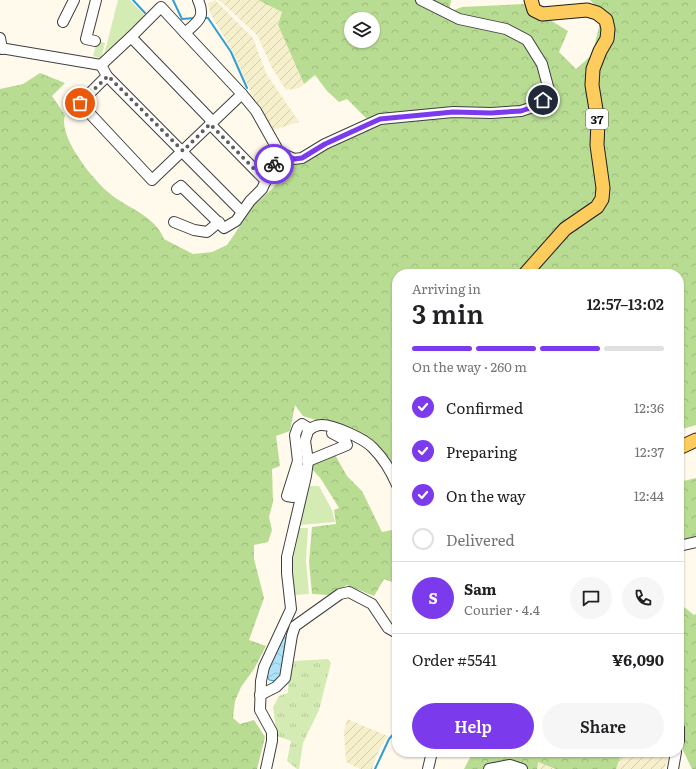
<!DOCTYPE html>
<html lang="en">
<head>
<meta charset="utf-8">
<style>
	body { margin:0; font-family:Literata,serif; background:#f6f6f6; color:#202124; height:100vh; display:flex; flex-direction:column; font-size:15px; white-space:nowrap }
	* { box-sizing:border-box; margin:0 }
	p { font-size:13px; color:#757577 }
	.icon { flex:none; width:22px; height:22px; fill:none; stroke:currentColor; stroke-width:2; stroke-linecap:round; stroke-linejoin:round }
	.map { position:relative; flex:1; overflow:hidden }
	.panel { position:absolute; left:392px; top:269px; width:292px; height:488px; display:flex; flex-direction:column; background:#fff; border-radius:16px; box-shadow:0 1px 3px #0004 }
	.panel>* { flex:none }
	.controls { position:absolute; left:344px; top:12px; display:grid; gap:8px }
	.controls a { display:grid; place-items:center; width:36px; height:36px; border-radius:50%; background:#fff; box-shadow:0 1px 3px #0004; font-size:20px }
	.pin { position:absolute; display:grid; place-items:center; width:34px; height:34px; color:#fff; margin:-17px; border:2px solid #fff; border-radius:50%; box-shadow:0 1px 4px #0007 }
	.courier { position:absolute; display:grid; place-items:center; width:40px; height:40px; margin:-20px; border:3px solid #7c3aed; border-radius:50%; background:#fff; color:#222; box-shadow:0 1px 5px #0007 }
	.summary em { font-style:normal; font-weight:600 }
	.summary div { display:flex; flex-direction:column-reverse }
	.summary { display:flex; align-items:center; justify-content:space-between; height:68px; padding:0 20px }
	h1 { font-size:26px; font-weight:600; line-height:30px }
	.bar { display:grid; grid-template-columns:repeat(4,1fr); gap:6px 4px; align-content:center; height:48px; padding:0 20px }
	.bar i { height:5px; border-radius:3px; background:#e0e0e0 }
	.bar .on { background:#7c3aed }
	.bar p { grid-column:span 4 }
	.line { display:flex; align-items:center; gap:10px; padding:0 20px; border-top:1px solid #e0e0e0 }
	.line div { flex:1 }
	.round { display:grid; place-items:center; flex:none; width:42px; height:42px; border-radius:21px; background:#f6f6f6 }
	ol { padding:0 20px; list-style:none }
	li { display:flex; align-items:center; gap:12px; height:44px }
	li p { margin-inline-start:auto }
	li .icon { padding:4px; border-radius:50%; background:#7c3aed; color:#fff; stroke-width:4 }
	li:last-child { color:#757577 }
	li i { width:22px; height:22px; border:2px solid #e0e0e0; border-radius:50% }
	.primary-button { display:flex; gap:8px; margin-top:auto; padding:8px 20px }
	.primary-button a { flex:1; height:46px; border-radius:24px; background:#7c3aed; color:#fff; font-size:16px; font-weight:600; line-height:46px; text-align:center }
	.primary-button a+a { background:#f6f6f6; color:#202124 }
	.map>svg:first-child { display:block }
</style>
</head>
<body>
<div class="map">
<svg width="696" height="769" viewBox="0 0 696 769">
	<defs>
		<pattern id="farmland-furrows" width="10" height="10" patternUnits="userSpaceOnUse"><rect width="10" height="10" fill="#f6efcb"/><path d="M-1 1l2-2M0 10L10 0M9 11l2-2" fill="none" stroke="#d2ccad"/></pattern>
		<pattern id="grass-tufts" width="24" height="20" patternUnits="userSpaceOnUse"><rect width="24" height="20" fill="#d4ebb4"/><path d="M3 7l-1-3M5 7V3M7 7l1-3M15 17l-1-3M17 17v-4M19 17l1-3" fill="none" stroke="#b5c89a"/></pattern>
		<pattern id="forest-crowns" width="20" height="18" patternUnits="userSpaceOnUse"><rect width="20" height="18" fill="#b9dc93"/><path d="M2 6a3 3 0 1 1 6 0M12 15a3 3 0 1 1 6 0" fill="none" stroke="#9ebc7e"/></pattern>
		<pattern id="water-waves" width="16" height="10" patternUnits="userSpaceOnUse"><rect width="16" height="10" fill="#aee2f9"/><path d="M0 5q4-4 8 0t8 0" fill="none" stroke="#94c1d4"/></pattern>
	</defs>
	<rect width="100%" height="100%" fill="#fffaec"/>
	<g fill="url(#farmland-furrows)">
		<polygon points="215,0 253,38 266,73 299,122 273,130 255,101 233,52 210,13 208,3"/>
		<polygon points="219,0 258,0 282,12 278,25 304,84 300,88 286,90 272,68 257,35"/>
		<polygon points="347,719 388,736 378,752 372,769 360,769 346,762 344,732"/>
		<polygon points="622,752 671,752 664,769 616,769"/>
		<polygon points="538,762 550,766 556,769 536,769"/>
	</g>
	<polygon fill="url(#grass-tufts)" points="328,659 331,663 319,710 303,743 299,769 297,769 287,761 291,741 277,736 273,707 279,696 288,693 288,683 294,661"/>
	<g fill="url(#forest-crowns)" fill-rule="evenodd">
		<path d="M 258,0 L 451,0 L 449,12 L 462,7 L 524,4 L 568,31 L 559,52 L 576,69 L 592,55 L 602,15 L 601,12 L 590,0 L 696,0 L 696,425 L 679,430 L 679,274 L 397,274 L 397,474 L 354,432 L 303,416 L 295,405 L 290,431 L 276,436 L 280,466 L 272,469 L 273,502 L 269,517 L 272,530 L 268,542 L 254,545 L 254,559 L 264,598 L 249,640 L 266,646 L 254,669 L 241,687 L 235,701 L 233,718 L 240,724 L 254,720 L 265,737 L 257,769 L 0,769 L 0,89 L 23,84 L 40,73 L 65,83 L 52,96 L 65,115 C 58,137 92,178 108,192 C 126,208 155,215 164,239 L 193,254 L 212,252 L 227,245 L 255,204 L 273,188 L 287,170 L 325,148 L 374,126 L 347,99 L 339,102 L 327,91 L 315,75 L 304,84 L 278,25 L 282,12 ZM 351,19 L 373,19 L 373,41 L 351,41 Z"/>
		<polygon points="334,453 347,476 362,491 382,532 397,529 397,584 384,579 374,596 347,585 330,595 312,594 309,562 312,527 336,524 334,510 339,508 321,479 312,469 312,463"/>
		<polygon points="696,478 696,536 679,541 679,482"/>
		<polygon points="679,603 694,615 696,614 696,769 692,769 682,748 679,747"/>
		<polygon points="473,752 622,752 616,769 556,769 538,762 537,769 464,769"/>
	</g>
	<g fill="#d4ebb4">
		<polygon points="118,0 130,0 145,16 106,56 104,55"/>
		<polygon points="97,41 105,43 101,58 93,56"/>
		<polygon points="307,486 319,486 332,510 335,522 300,525"/>
		<path d="M 298,528 L 308,528 L 306,561 L 309,594 L 294,595 C 290,571 293,551 298,528 Z"/>
	</g>
	<polygon fill="url(#water-waves)" stroke="#329dd3" points="283,635 286,638 280,677 275,681 269,680 266,674"/>
	<g fill="none" stroke-linecap="round" stroke-linejoin="round">
		<g stroke="#329dd3" stroke-width="2">
			<polyline points="133,0 145,13"/>
			<polyline points="173,0 182,19 195,18"/>
			<polyline points="203,18 208,18 231,52 247,88"/>
			<polyline points="375,769 389,739 397,730"/>
		</g>
		<g stroke="#3f3f3f" stroke-width="12">
			<g id="minor">
				<polyline points="63,22 74,0"/>
				<path d="M 131,37 L 161,7 L 185,33 C 198,21 206,18 198,0"/>
				<polyline points="0,38 2,49"/>
				<polyline points="95,41 86,39 96,0"/>
				<polyline points="0,48 101,65"/>
				<polyline points="101,65 107,76 242,212"/>
				<polyline points="101,65 131,37 213,122"/>
				<polyline points="107,76 80,103 152,180 242,94 185,33"/>
				<polyline points="210,124 266,181"/>
				<polyline points="279,152 294,159 302,158 325,144 380,119 453,112 491,113 521,111 536,106 550,94 542,64 527,40 506,29 459,19 421,0"/>
				<polyline points="177,189 181,186 224,228 236,221 250,201 262,189 279,152 256,111 242,94"/>
				<polyline points="174,222 194,230 207,232 219,222"/>
				<polyline points="308,461 347,445 345,440 332,433"/>
				<polyline points="302,470 293,497 287,496 298,461 295,435 298,427 302,424 310,429"/>
				<polyline points="679,546 696,542"/>
				<polyline points="260,695 276,687 285,678 292,635 295,626 340,594 349,592 372,604 388,628 397,633"/>
				<polyline points="679,728 679,741"/>
				<path d="M 266,769 L 272,741 L 272,732 L 260,710 L 261,681 L 264,667 L 291,609 L 287,573 L 287,557 L 306,476 L 308,461 L 305,441 L 308,431 C 312,427 316,425 322,425 C 334,425 365,439 373,448 C 384,459 391,471 397,485"/>
				<polyline points="428,769 432,752"/>
				<polyline points="489,769 510,765 522,769"/>
				<polyline points="673,769 676,752"/>
			</g>
		</g>
		<g stroke="#1d1d1d" stroke-width="15">
			<g id="major">
				<polyline points="525,274 565,229 597,207 602,199 603,188 597,145 598,122 592,85 593,69 600,51 607,39 608,29 606,20 597,13 587,10 542,14 534,10 531,0"/>
				<polyline points="679,448 696,440"/>
			</g>
		</g>
		<use href="#minor" stroke="#fff" stroke-width="10"/>
		<use href="#major" stroke="#fecc5d" stroke-width="13"/>
	</g>
	<g fill="none" stroke-linecap="round" stroke-linejoin="round">
		<polyline stroke="#615f5a" stroke-width="4" stroke-dasharray="0 7.2" points="80,103 108,76 183,151 210,124 266,181 274,164"/>
		<polyline stroke="#7c3aed" stroke-width="5" points="274,164 279,152 294,159 302,158 325,144 380,119 453,112 491,113 521,111 536,106 543,100"/>
	</g>
	<g text-anchor="middle" dominant-baseline="central" stroke-width="4" stroke-linejoin="round" paint-order="stroke">
		<rect fill="#fff" stroke="#555" stroke-width="1" x="586" y="109" width="22" height="20" rx="3"/>
		<g font-size="12" font-weight="bold" fill="#0c0c0c">
			<text x="597" y="119">37</text>
		</g>
	</g>
</svg>
<div class="controls">
<a><svg class="icon" aria-label="layers" viewBox="0 0 24 24"><path d="M12 4l9 5-9 5-9-5zM3 14l9 5 9-5"/></svg></a>
</div>
<div class="pin" style="left:80px;top:103px;background:#ea580c"><svg class="icon" aria-label="bag" viewBox="0 0 24 24"><path d="M5 8h14l-1 12H6zM9 8a3 3 0 0 1 6 0"/></svg></div>
<div class="pin" style="left:543px;top:100px;background:#1f2937"><svg class="icon" aria-label="home" viewBox="0 0 24 24"><path d="M3 11l9-7 9 7M6 9v11h12V9"/></svg></div>
<div class="courier" style="left:274px;top:164px"><svg class="icon" aria-label="bike" viewBox="0 0 24 24"><circle cx="6" cy="16" r="4"/><circle cx="18" cy="16" r="4"/><path d="M6 16l4-8h5l3 8M10 8l3 8H6M13 5h3"/></svg></div>
<section class="panel">
<div class="summary"><div><h1>3 min</h1><p>Arriving in</p></div><em>12:57–13:02</em></div>
<div class="bar"><i class="on"></i><i class="on"></i><i class="on"></i><i></i><p>On the way · 260 m</p></div>
<ol>
<li><svg class="icon" aria-label="check" viewBox="0 0 24 24"><path d="M5 12l5 5 9-10"/></svg>Confirmed<p>12:36</p></li>
<li><svg class="icon" aria-label="check" viewBox="0 0 24 24"><path d="M5 12l5 5 9-10"/></svg>Preparing<p>12:37</p></li>
<li><svg class="icon" aria-label="check" viewBox="0 0 24 24"><path d="M5 12l5 5 9-10"/></svg>On the way<p>12:44</p></li>
<li><i></i>Delivered</li>
</ol>
<div class="line" style="height:72px"><b class="round" style="background:#7c3aed;color:#fff">S</b><div><b>Sam</b><p>Courier · 4.4</p></div><a class="round"><svg class="icon" aria-label="chat" viewBox="0 0 24 24"><path d="M4 5h16v11H9l-5 4z"/></svg></a><a class="round"><svg class="icon" aria-label="phone" viewBox="0 0 24 24"><path d="M5 4h4l2 5-3 2q2 4 5 5l2-3 5 2v4C11 20 4 13 5 4z"/></svg></a></div>
<div class="line" style="height:52px"><div>Order #5541</div><b>¥6,090</b></div>
<div class="primary-button"><a>Help</a><a>Share</a></div>
</section>
</div>
</body>
</html>
